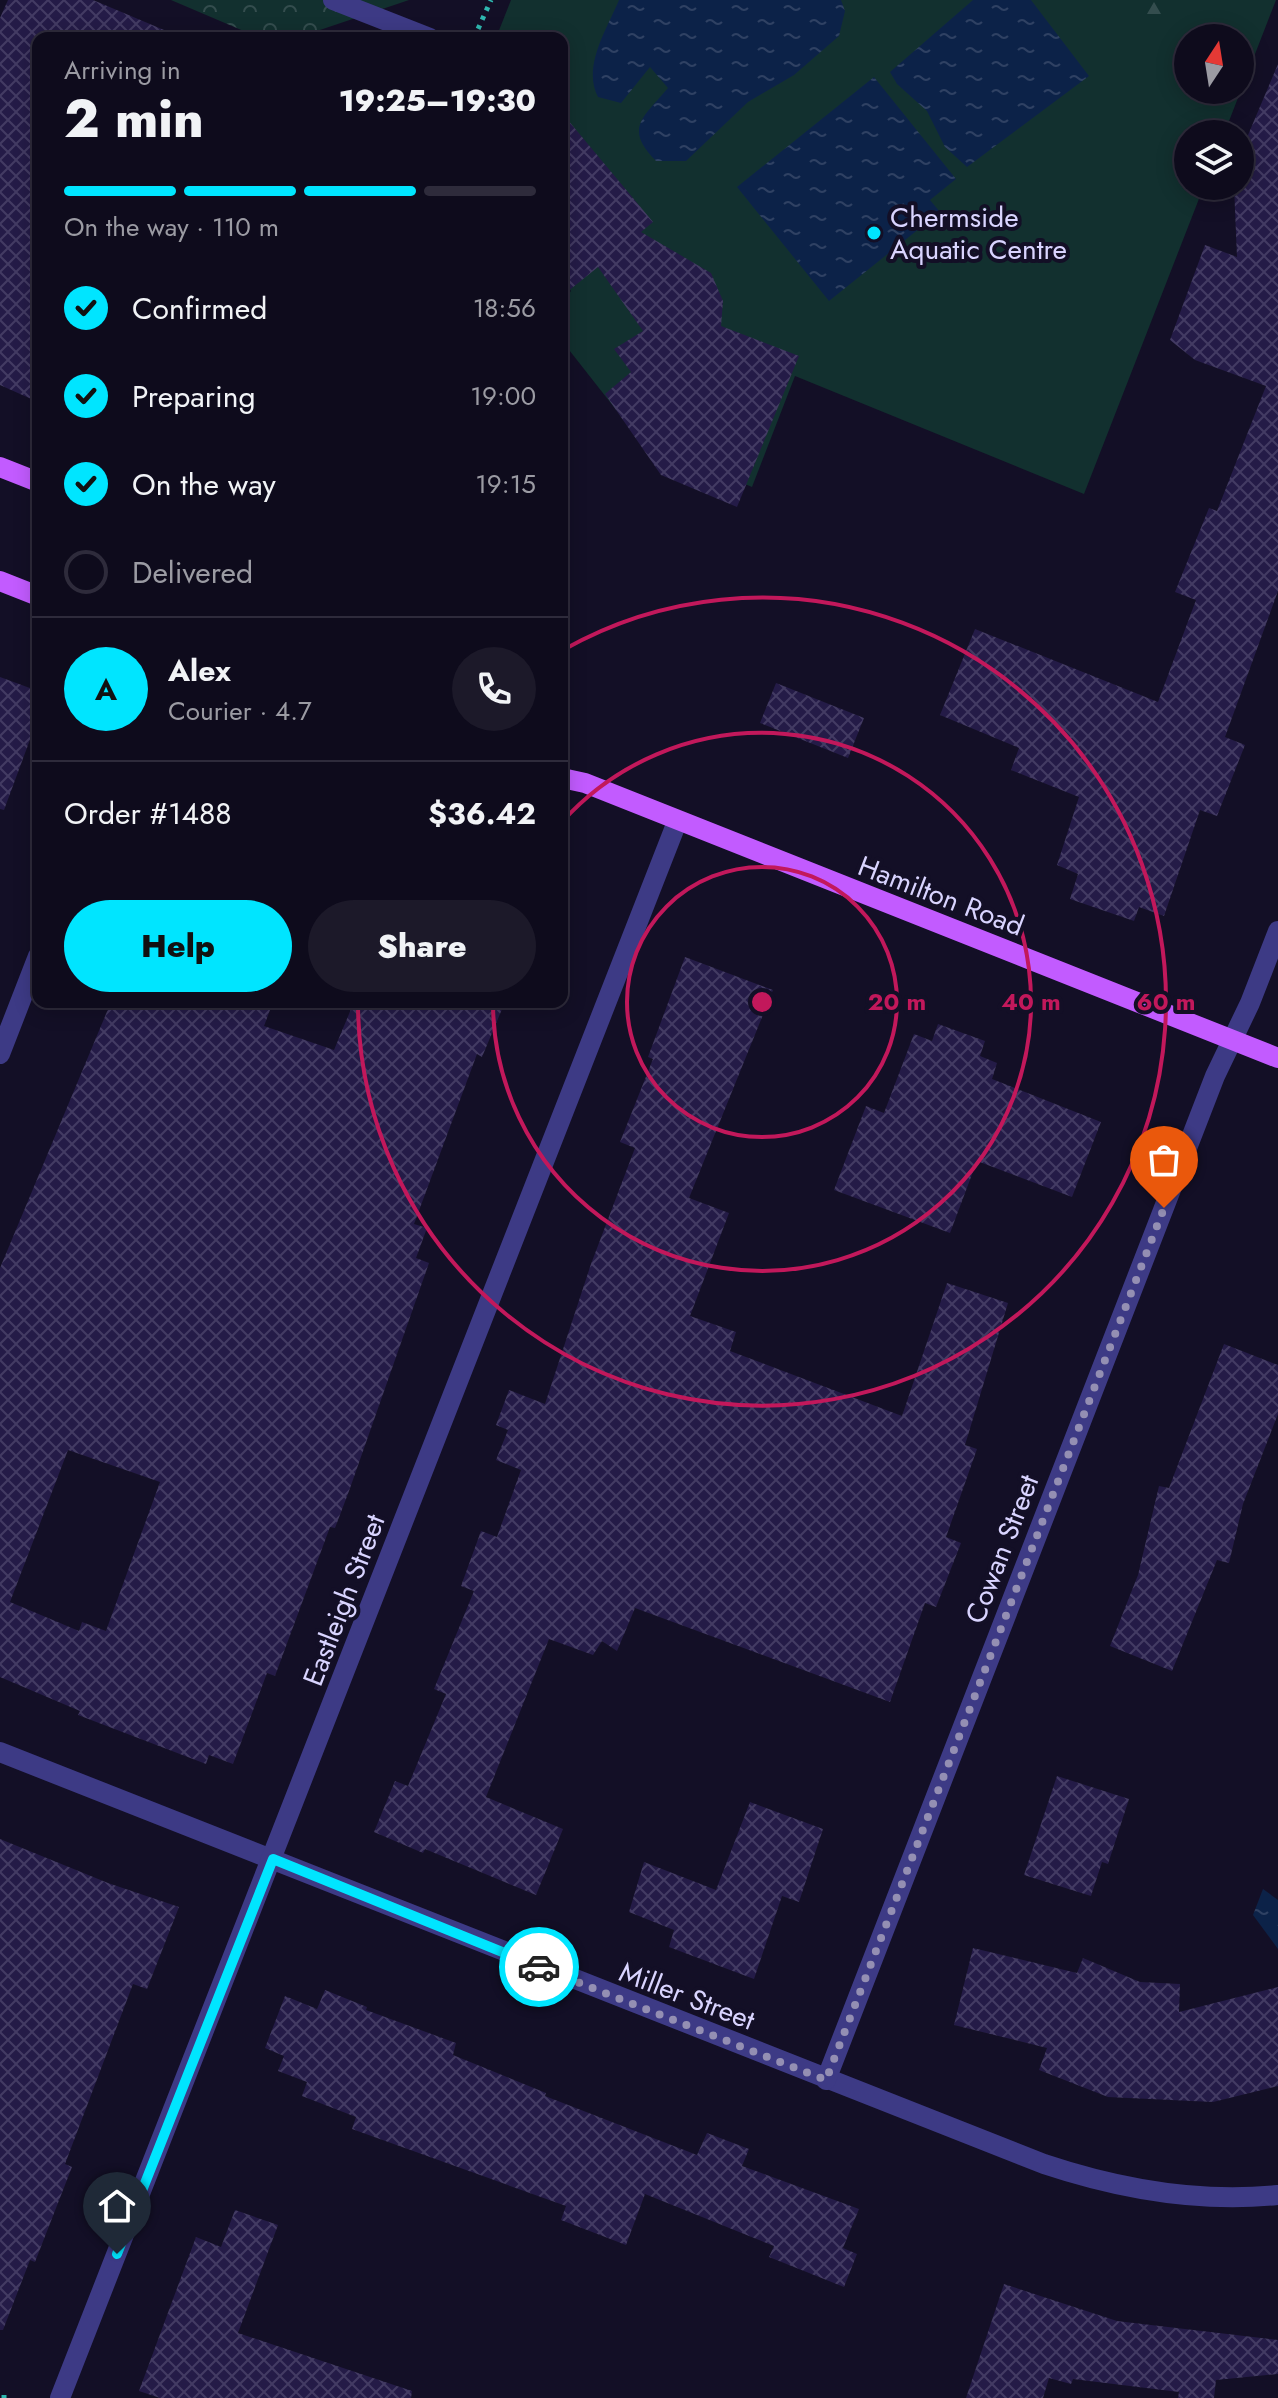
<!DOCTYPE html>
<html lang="en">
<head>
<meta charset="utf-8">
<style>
	body { margin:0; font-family:Jost,sans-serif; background:#1c1929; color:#f1f3f6; height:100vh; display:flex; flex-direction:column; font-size:30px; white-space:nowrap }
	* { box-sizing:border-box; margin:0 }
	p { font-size:26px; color:#9b9ba3 }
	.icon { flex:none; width:44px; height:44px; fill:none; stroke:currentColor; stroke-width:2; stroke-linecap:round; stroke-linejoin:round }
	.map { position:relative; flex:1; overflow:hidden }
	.drawer { position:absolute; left:32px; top:32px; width:536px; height:976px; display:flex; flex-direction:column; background:#0e0b1c; border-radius:16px; box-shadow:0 4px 20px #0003,0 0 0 2px #2e2b3b }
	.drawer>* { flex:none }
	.needle { width:52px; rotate:12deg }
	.tools { position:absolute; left:1174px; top:24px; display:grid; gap:16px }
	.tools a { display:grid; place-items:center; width:80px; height:80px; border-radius:50%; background:#0e0b1c; box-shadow:0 4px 20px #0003,0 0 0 2px #2e2b3b; font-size:40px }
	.pin { position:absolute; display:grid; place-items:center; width:68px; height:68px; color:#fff; margin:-82px -34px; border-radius:50% 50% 50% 0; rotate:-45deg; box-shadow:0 0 8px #0007 }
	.pin .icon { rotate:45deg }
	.courier { position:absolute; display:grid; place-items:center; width:80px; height:80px; margin:-40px; border:6px solid #00e5ff; border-radius:50%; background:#fff; color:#222; box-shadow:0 2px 10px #0007 }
	.head em { font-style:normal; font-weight:800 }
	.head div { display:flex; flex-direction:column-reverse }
	.head { display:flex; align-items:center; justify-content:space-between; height:136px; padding:0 32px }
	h1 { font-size:52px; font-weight:800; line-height:60px }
	.bar { display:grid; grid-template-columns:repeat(4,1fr); gap:12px 8px; align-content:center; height:96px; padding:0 32px }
	.bar i { height:10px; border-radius:6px; background:#2e2b3b }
	.bar .active { background:#00e5ff }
	.bar p { grid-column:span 4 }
	.line { display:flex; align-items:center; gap:20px; padding:0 32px; border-top:2px solid #2e2b3b }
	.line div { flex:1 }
	.round { display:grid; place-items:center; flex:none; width:84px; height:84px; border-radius:42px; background:#1c1929 }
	ol { padding:0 32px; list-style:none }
	li { display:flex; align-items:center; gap:24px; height:88px }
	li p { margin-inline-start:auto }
	li .icon { padding:8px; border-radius:50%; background:#00e5ff; color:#111; stroke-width:4 }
	li:last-child { color:#9b9ba3 }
	li i { width:44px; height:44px; border:4px solid #2e2b3b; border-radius:50% }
	.cta { display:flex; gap:16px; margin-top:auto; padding:16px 32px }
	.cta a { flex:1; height:92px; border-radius:48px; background:#00e5ff; color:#111; font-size:32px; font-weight:800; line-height:92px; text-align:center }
	.cta a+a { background:#1c1929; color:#f1f3f6 }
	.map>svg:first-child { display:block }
</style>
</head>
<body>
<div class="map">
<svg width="1278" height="2398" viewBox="0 0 1278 2398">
	<defs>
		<pattern id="forest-firs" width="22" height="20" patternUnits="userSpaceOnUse" patternTransform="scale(2)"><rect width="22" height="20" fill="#12302f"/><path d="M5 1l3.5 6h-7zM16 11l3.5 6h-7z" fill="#344d4e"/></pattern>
		<pattern id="park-crowns" width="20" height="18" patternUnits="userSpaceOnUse" patternTransform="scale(2)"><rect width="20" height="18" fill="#12302f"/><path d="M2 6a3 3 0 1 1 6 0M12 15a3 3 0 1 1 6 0" fill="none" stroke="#344d4e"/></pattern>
		<pattern id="water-ripples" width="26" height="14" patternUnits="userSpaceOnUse" patternTransform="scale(2)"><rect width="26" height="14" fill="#0c2248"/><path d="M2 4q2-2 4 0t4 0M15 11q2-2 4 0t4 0" fill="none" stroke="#2f4163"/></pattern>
		<pattern id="building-cross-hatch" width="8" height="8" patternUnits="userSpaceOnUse" patternTransform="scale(2)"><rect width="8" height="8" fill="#241b47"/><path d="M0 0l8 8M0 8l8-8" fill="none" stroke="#433b63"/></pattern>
	</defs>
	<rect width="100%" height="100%" fill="#130f26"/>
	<path fill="#12302f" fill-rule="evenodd" d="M 511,0 L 1276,0 L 1224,134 L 1188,134 L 1188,186 L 1204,186 L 1084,494 L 795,376 L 752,487 L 639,439 L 562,341 L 562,301 L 571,291 L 562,280 L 562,38 L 496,38 ZM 1188,38 L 1240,38 L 1240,90 L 1188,90 Z"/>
	<polygon fill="url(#forest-firs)" points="1133,0 1182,0 1164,33"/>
	<polygon fill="url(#park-crowns)" points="171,0 409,0 296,38 260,38"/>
	<g fill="url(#water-ripples)">
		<path d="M 619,0 L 841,0 L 845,11 L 839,36 L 794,75 L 748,102 L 686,161 L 656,161 C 623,128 644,117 668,88 L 650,67 L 621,103 L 598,97 C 582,67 607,29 619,0 Z"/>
		<polygon points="973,0 1031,0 1089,76 967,167 945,147 927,111 897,84 890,72"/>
		<polygon points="874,77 956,179 930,200 940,212 829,301 737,187"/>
		<polygon points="1263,1889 1278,1900 1278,1949 1253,1915"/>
	</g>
	<g fill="url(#building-cross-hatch)" fill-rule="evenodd">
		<polygon points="8,0 93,0 183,38 38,38 38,402 0,385 0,18"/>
		<polygon points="1278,64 1278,591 1225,737 1245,745 1217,816 1200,810 1164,916 1139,907 1134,921 1070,899 1078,874 1057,865 1079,797 1011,770 1019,748 940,715 975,629 1158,702 1196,600 1175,592 1209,508 1217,511 1266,386 1195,360 1170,340 1205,245 1237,257 1234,186 1240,186 1240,154"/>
		<polygon points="562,113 653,222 641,232 711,273 723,301 721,326 799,356 737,507 661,475 605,394 631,372 614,349 643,331 598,267 562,296"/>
		<polygon points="0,677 38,691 38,718 4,810 0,809"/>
		<polygon points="776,683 864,718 848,758 760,723"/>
		<polygon points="685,957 773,990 689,1198 729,1213 690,1316 736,1332 730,1351 902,1416 947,1283 1008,1303 965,1445 977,1449 946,1537 961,1543 936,1607 925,1603 890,1702 635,1608 617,1651 602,1641 593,1655 549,1639 486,1797 563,1829 536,1895 425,1849 423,1853 374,1832 395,1781 408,1786 446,1694 434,1689 474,1591 461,1586 481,1531 497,1537 521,1470 496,1460 508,1430 496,1425 509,1390 545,1404 591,1264 635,1148 620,1142 653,1059 648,1057"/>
		<path d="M 111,1002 L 273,1002 L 264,1026 L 334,1050 L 354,1002 L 505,1002 L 482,1057 L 477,1054 L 414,1224 L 427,1228 L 416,1258 L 429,1263 L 349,1491 L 335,1528 L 330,1527 L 275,1676 L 267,1673 L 233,1764 L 209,1755 L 206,1764 L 78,1715 L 80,1711 L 0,1677 L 0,1268 ZM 68,1450 L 160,1482 L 106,1631 L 82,1622 L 79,1631 L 10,1602 Z"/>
		<polygon points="938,1024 985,1041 980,1056 997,1063 992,1079 1101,1122 1072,1197 977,1161 950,1233 834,1190 866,1106 884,1113 914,1034 932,1041"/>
		<polygon points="1224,1344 1278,1365 1278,1414 1243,1504 1229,1563 1217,1560 1172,1671 1110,1646 1138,1575 1159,1486 1169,1488"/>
		<polygon points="1057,1776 1129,1799 1108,1864 1102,1862 1091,1896 1024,1875"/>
		<polygon points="750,1802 823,1829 799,1902 782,1896 754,1979 669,1947 674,1930 629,1912 644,1862 716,1890"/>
		<polygon points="0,1839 108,1883 179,1907 147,1989 133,1984 65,2164 72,2167 35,2262 30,2260 3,2330 0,2330"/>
		<polygon points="973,1948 1077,1973 1083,1958 1140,1982 1180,1984 1179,2012 1278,1987 1278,2086 1213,2102 1108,2097 1039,2070 1047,2048 954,2025"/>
		<polygon points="325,1990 367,2007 366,2010 456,2043 453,2055 546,2093 545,2096 697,2155 707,2133 749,2149 742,2166 859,2209 843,2248 857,2254 844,2287 769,2257 774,2246 645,2194 626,2245 561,2220 566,2206 352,2129 356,2117 302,2096 307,2082 278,2071 284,2056 265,2048 285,1996 317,2009"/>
		<polygon points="235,2210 278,2225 238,2333 412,2391 411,2398 160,2398 139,2391 196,2237 221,2247"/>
		<polygon points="1004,2284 1117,2321 1278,2340 1278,2374 1216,2380 1214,2398 1178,2398 1179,2392 1073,2379 1071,2384 1049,2378 1043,2398 966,2398"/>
	</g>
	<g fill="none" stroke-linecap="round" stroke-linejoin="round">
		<g stroke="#2fb8b0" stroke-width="5" stroke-dasharray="4 6" stroke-linecap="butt">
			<polyline points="474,38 491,0"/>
			<polyline points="4,2395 4,2398"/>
		</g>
		<g stroke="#3d3a85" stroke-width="20">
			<polyline points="333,0 430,38"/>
			<polyline points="0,1054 38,956"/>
			<path d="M 0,1752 L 1044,2164 C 1119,2189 1199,2203 1278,2195"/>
			<polyline points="826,2080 1215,1076 1250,1003 1278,931"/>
			<polyline points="60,2398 677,822"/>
		</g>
		<g stroke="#c25bff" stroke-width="20">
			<polyline points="0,467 38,482"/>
			<polyline points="0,581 38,596"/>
			<polyline points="562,778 585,783 1278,1058"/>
		</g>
	</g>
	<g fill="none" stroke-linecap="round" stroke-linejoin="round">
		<polyline stroke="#948fb3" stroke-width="8" stroke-dasharray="0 14.4" points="539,1967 826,2080 1164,1208"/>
		<polyline stroke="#00e5ff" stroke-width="10" points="117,2254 273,1859 539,1967"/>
	</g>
	<g fill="none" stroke="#c2185b" stroke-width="4">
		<circle cx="762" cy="1002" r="135"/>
		<path d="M562 822A269 269 0 1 1 493 1004"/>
		<path d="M563 650A404 404 0 1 1 358 1006"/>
	</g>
	<circle fill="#00e5ff" stroke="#130f26" stroke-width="3" cx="874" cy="233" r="8"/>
	<g text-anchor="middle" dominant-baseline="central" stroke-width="8" stroke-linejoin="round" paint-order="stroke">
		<g font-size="28" fill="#d9d4ff" stroke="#130f26" text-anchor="start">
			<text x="890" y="217">Chermside<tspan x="890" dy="32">Aquatic Centre</tspan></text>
		</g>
		<g font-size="28" fill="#d9d4ff" stroke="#130f26">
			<text transform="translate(941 896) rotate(21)">Hamilton Road</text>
			<text transform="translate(1002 1549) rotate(-69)">Cowan Street</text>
			<text transform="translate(344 1600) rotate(-69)">Eastleigh Street</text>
			<text transform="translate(687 1996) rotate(21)">Miller Street</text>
		</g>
	</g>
	<circle cx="762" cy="1002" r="12" fill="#c2185b" stroke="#130f26" stroke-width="4"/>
	<g font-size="24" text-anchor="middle" font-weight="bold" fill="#c2185b" stroke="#130f26" stroke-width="8" stroke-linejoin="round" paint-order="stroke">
		<text x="897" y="1010">20 m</text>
		<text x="1031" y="1010">40 m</text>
		<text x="1166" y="1010">60 m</text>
	</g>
</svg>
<div class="tools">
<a><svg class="needle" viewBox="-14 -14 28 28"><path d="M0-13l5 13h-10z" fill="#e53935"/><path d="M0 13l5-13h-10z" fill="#9b9ba3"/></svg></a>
<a><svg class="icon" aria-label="layers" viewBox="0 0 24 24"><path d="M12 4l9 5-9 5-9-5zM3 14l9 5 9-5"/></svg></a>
</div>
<div class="pin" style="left:1164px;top:1208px;background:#ea580c"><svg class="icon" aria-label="bag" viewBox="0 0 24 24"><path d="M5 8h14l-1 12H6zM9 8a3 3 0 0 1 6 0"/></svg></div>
<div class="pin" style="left:117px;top:2254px;background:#1f2937"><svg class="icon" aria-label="home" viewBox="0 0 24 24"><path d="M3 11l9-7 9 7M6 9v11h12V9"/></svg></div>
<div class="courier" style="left:539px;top:1967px"><svg class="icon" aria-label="car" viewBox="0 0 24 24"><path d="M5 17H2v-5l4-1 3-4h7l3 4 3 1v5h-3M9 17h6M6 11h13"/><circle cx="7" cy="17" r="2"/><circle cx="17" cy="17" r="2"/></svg></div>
<section class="drawer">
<div class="head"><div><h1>2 min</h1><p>Arriving in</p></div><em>19:25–19:30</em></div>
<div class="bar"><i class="active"></i><i class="active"></i><i class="active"></i><i></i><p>On the way · 110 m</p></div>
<ol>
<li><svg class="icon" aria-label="check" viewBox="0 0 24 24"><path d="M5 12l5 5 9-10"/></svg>Confirmed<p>18:56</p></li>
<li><svg class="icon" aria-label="check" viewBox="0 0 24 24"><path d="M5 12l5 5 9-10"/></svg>Preparing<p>19:00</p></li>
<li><svg class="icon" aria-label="check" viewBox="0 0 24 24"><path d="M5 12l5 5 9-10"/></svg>On the way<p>19:15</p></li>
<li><i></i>Delivered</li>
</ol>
<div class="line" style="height:144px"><b class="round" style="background:#00e5ff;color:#111">A</b><div><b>Alex</b><p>Courier · 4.7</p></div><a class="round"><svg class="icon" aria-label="phone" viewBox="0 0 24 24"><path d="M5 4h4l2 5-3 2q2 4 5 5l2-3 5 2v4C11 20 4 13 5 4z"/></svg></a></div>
<div class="line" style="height:104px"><div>Order #1488</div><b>$36.42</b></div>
<div class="cta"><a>Help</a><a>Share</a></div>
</section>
</div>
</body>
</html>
